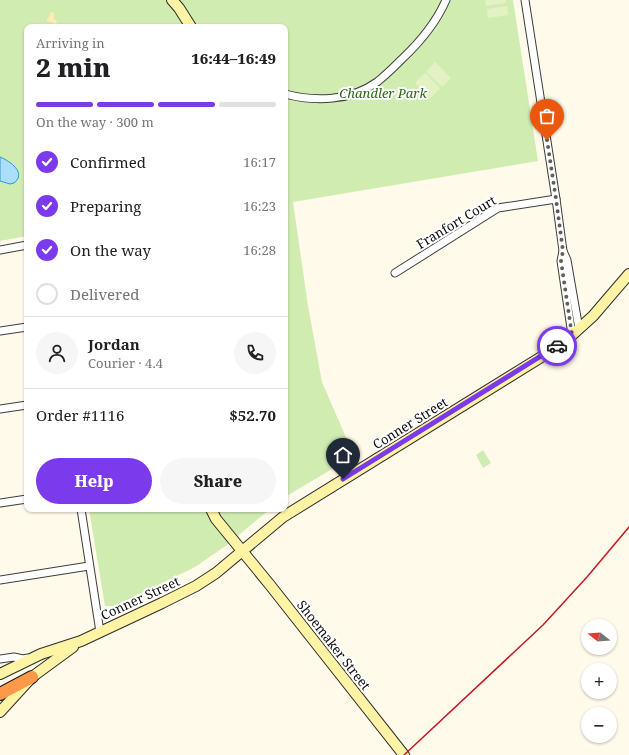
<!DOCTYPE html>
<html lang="en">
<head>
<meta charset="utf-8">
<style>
	body { margin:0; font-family:"Noto Serif",serif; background:#f6f6f6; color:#202124; height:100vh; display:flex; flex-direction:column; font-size:15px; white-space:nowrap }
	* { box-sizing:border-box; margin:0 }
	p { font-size:13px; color:#757577 }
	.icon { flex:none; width:22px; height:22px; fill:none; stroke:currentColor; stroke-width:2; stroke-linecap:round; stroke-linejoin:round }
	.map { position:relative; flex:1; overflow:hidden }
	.details { position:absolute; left:24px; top:24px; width:264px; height:488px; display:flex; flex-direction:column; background:#fff; border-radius:8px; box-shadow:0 1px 3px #0004 }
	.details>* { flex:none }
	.needle { width:26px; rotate:287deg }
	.controls { position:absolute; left:581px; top:619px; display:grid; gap:8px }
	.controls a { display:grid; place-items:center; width:36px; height:36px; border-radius:50%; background:#fff; box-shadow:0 1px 3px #0004; font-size:20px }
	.pin { position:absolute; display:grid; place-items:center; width:34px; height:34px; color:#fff; margin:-41px -17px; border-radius:50% 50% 50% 0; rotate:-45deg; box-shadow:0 0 4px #0007 }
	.pin .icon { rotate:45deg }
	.courier { position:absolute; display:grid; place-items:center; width:40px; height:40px; margin:-20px; border:3px solid #7c3aed; border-radius:50%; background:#fff; color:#222; box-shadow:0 1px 5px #0007 }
	.overview em { font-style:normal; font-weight:800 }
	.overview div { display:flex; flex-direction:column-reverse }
	.overview { display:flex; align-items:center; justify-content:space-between; height:68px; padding:0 12px }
	h1 { font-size:26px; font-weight:800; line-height:30px }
	.bar { display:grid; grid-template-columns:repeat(4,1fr); gap:6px 4px; align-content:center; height:48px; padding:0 12px }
	.bar i { height:5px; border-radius:3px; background:#e0e0e0 }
	.bar .current { background:#7c3aed }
	.bar p { grid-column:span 4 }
	.line { display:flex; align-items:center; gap:10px; padding:0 12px; border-top:1px solid #e0e0e0 }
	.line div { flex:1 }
	.round { display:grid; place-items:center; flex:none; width:42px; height:42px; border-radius:21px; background:#f6f6f6 }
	ol { padding:0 12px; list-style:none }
	li { display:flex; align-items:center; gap:12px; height:44px }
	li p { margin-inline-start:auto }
	li .icon { padding:4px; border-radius:50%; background:#7c3aed; color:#fff; stroke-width:4 }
	li:last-child { color:#757577 }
	li i { width:22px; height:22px; border:2px solid #e0e0e0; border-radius:50% }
	.button { display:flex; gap:8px; margin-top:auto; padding:8px 12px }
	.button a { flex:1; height:46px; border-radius:24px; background:#7c3aed; color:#fff; font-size:16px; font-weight:800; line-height:46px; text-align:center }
	.button a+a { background:#f6f6f6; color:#202124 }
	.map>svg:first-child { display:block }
</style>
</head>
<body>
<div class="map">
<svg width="629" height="755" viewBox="0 0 629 755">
	<rect width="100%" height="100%" fill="#fffaea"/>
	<g fill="#d1ecb1">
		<polygon points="0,0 513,0 538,161 293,202 308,306 322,382 354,456 285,497 285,27 27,27 27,236 0,241"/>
		<polygon points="483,450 491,463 483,468 476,455"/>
		<polygon points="89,509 270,509 227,545 195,567 115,606 105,606"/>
	</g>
	<polygon fill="#ffecb2" points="52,12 54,13 54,18 57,22 56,24 51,22 47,21 47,19 49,17 50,13"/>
	<g fill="#e3f2c3">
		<polygon points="485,0 506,0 506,3 486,6"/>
		<polygon points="507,6 508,15 488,18 487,9"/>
		<polygon points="435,62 451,78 442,87 426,72"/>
		<polygon points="425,73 440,88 431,98 415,83"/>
	</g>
	<path fill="#aadefb" stroke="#2c96d7" d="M 0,157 C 10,161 27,173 14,183 L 10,184 L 0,181 Z"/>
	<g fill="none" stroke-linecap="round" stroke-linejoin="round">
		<g stroke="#3e3e3e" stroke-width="9">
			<g id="street">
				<polyline points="525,0 556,199 563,251"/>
				<path d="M 285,94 C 315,102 351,101 377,82 C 386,75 394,67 402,59 C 420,42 436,23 446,0"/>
				<polyline points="0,250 27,245"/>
				<polyline points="395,273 498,208 556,199"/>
				<polyline points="0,331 27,327"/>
				<polyline points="572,335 561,261 563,251 567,260 579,329"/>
				<polyline points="0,409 27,405"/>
				<polyline points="0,503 27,499"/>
				<polyline points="81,509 100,632"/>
				<polyline points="0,580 89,566"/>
				<polyline points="0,659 14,657 23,659 28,658"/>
			</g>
		</g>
		<g stroke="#2d2d2d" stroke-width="12">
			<g id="secondary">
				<polyline points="172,0 179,8 191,27"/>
				<polyline points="211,509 216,519 270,585 404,755"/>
				<polyline points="0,674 41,654 81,641 162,603 196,586 216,573 283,517 551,351 572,335 593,316 629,274"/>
				<polyline points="0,712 32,677 73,647"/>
			</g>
		</g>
		<g stroke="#1c1c1c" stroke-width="14">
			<polyline id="highway" points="0,694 32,677"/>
		</g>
		<use href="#street" stroke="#fff" stroke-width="7"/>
		<use href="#secondary" stroke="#fff3a5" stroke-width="10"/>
		<use href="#highway" stroke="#ff9848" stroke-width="12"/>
		<polyline stroke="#c51a25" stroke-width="1.5" points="404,755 543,625 587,577 629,527"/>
	</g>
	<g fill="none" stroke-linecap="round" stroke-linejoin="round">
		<polyline stroke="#605f59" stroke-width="4" stroke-dasharray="0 7.2" points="547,140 556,199 563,251 561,261 572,335 557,346"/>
		<polyline stroke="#7c3aed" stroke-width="5" points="343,479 557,346"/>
	</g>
	<g text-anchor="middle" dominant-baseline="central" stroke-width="4" stroke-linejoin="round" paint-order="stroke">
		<g font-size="13" font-style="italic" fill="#2a6718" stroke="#fff">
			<text x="383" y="93">Chandler Park</text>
		</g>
		<g font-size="13" fill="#0b0b0b" stroke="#fff">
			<text transform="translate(456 222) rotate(-31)">Franfort Court</text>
			<text transform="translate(410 423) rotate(-32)">Conner Street</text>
			<text transform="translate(140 598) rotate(-25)">Conner Street</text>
			<text transform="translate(334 645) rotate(52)">Shoemaker Street</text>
		</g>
	</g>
</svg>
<div class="controls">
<a><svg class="needle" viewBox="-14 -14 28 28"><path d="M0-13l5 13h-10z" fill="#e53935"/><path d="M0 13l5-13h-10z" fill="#757577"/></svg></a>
<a>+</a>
<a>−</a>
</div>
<div class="pin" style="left:547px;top:140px;background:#ea580c"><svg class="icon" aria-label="bag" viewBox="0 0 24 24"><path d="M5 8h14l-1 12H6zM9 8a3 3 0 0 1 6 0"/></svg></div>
<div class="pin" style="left:343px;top:479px;background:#1f2937"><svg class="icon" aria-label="home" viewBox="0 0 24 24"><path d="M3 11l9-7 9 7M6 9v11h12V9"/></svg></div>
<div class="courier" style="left:557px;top:346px"><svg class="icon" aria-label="car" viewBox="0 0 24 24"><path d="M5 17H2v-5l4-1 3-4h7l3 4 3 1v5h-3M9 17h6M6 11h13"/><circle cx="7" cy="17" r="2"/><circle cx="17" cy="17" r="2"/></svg></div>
<section class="details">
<div class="overview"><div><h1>2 min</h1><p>Arriving in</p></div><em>16:44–16:49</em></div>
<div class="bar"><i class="current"></i><i class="current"></i><i class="current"></i><i></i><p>On the way · 300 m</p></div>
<ol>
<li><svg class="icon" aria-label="check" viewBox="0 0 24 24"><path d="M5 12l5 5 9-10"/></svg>Confirmed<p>16:17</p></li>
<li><svg class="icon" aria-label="check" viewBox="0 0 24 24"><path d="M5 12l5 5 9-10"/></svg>Preparing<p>16:23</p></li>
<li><svg class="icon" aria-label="check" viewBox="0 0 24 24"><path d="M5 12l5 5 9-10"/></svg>On the way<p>16:28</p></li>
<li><i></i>Delivered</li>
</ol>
<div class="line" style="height:72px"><a class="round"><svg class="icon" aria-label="person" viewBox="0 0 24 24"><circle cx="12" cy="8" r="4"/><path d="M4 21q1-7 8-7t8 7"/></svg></a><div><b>Jordan</b><p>Courier · 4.4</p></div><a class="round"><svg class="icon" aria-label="phone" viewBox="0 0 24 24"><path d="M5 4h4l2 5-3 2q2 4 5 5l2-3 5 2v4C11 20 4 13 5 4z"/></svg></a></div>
<div class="line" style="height:52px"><div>Order #1116</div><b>$52.70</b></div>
<div class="button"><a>Help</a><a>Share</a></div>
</section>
</div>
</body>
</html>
